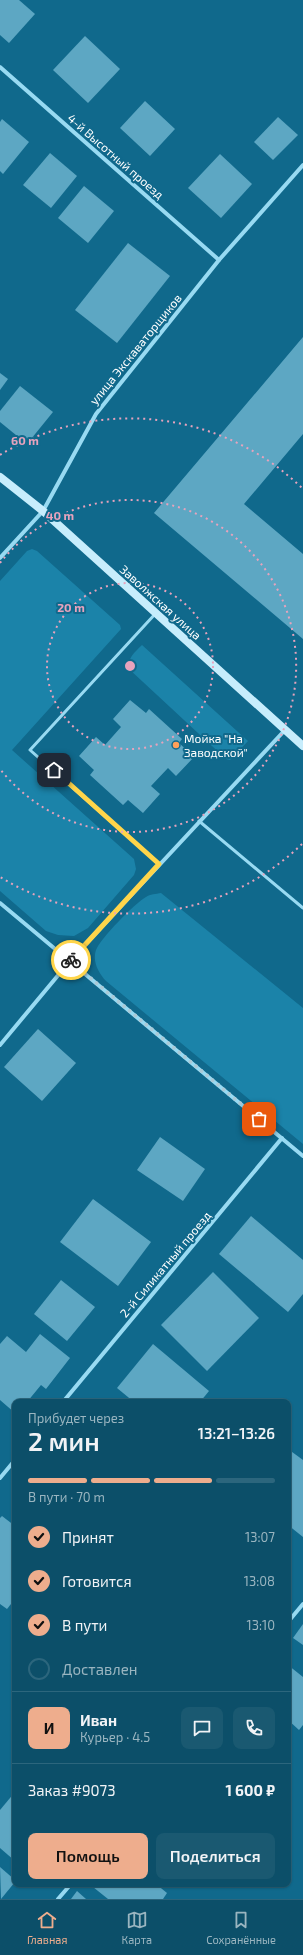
<!DOCTYPE html>
<html lang="ru">
<head>
<meta charset="utf-8">
<style>
	body { margin:0; font-family:"Exo 2",sans-serif; background:#1a5971; color:#f1f3f6; height:100vh; display:flex; flex-direction:column; font-size:15px; white-space:nowrap }
	* { box-sizing:border-box; margin:0 }
	p { font-size:13px; color:#9ab5c0 }
	.icon { flex:none; width:22px; height:22px; fill:none; stroke:currentColor; stroke-width:2; stroke-linecap:round; stroke-linejoin:round }
	.map { position:relative; flex:1; overflow:hidden }
	.sheet { position:absolute; left:12px; top:1399px; width:279px; height:488px; display:flex; flex-direction:column; background:#0c4f69; border-radius:8px; box-shadow:0 1px 3px #0004,0 0 0 1px #2c667d }
	.sheet>* { flex:none }
	.pin { position:absolute; display:grid; place-items:center; width:34px; height:34px; color:#fff; margin:-17px; border-radius:8px; box-shadow:0 2px 6px #0006 }
	.courier { position:absolute; display:grid; place-items:center; width:40px; height:40px; margin:-20px; border:3px solid #ffd54a; border-radius:50%; background:#fff; color:#222; box-shadow:0 1px 5px #0007 }
	.head em { font-style:normal; font-weight:600 }
	.head div { display:flex; flex-direction:column-reverse }
	.head { display:flex; align-items:center; justify-content:space-between; height:68px; padding:0 16px }
	h1 { font-size:26px; font-weight:600; line-height:30px }
	.bar { display:grid; grid-template-columns:repeat(4,1fr); gap:6px 4px; align-content:center; height:48px; padding:0 16px }
	.bar i { height:5px; border-radius:3px; background:#2c667d }
	.bar .current { background:#eead8d }
	.bar p { grid-column:span 4 }
	.line { display:flex; align-items:center; gap:10px; padding:0 16px; border-top:1px solid #2c667d }
	.line div { flex:1 }
	.round { display:grid; place-items:center; flex:none; width:42px; height:42px; border-radius:8px; background:#1a5971 }
	ol { padding:0 16px; list-style:none }
	li { display:flex; align-items:center; gap:12px; height:44px }
	li p { margin-inline-start:auto }
	li .icon { padding:4px; border-radius:50%; background:#eead8d; color:#111; stroke-width:4 }
	li:last-child { color:#9ab5c0 }
	li i { width:22px; height:22px; border:2px solid #2c667d; border-radius:50% }
	.primary-button { display:flex; gap:8px; margin-top:auto; padding:8px 16px }
	.primary-button a { flex:1; height:46px; border-radius:8px; background:#eead8d; color:#111; font-size:16px; font-weight:600; line-height:46px; text-align:center }
	.primary-button a+a { background:#1a5971; color:#f1f3f6 }
	.menu { display:flex; justify-content:space-around; align-items:center; height:56px; border-top:1px solid #2c667d; background:#0c4f69; font-size:11px; color:#9ab5c0 }
	.menu a { display:grid; justify-items:center; gap:2px }
	.menu .current { color:#eead8d }
	.map>svg:first-child { display:block }
</style>
</head>
<body>
<div class="map">
<svg width="303" height="1899" viewBox="0 0 303 1899">
	<rect width="100%" height="100%" fill="#10698c"/>
	<g fill="#1b83a9">
		<polygon points="32,549 37,551 120,625 121,629 12,750 134,859 136,869 134,875 88,928 74,936 58,935 46,931 0,891 0,581 27,551"/>
		<path d="M 142,645 L 248,741 L 230,760 L 226,759 L 129,669 C 127,658 135,652 142,645 Z"/>
		<path d="M 161,893 L 303,1008 L 303,1144 L 106,981 C 99,973 92,962 96,950 C 100,939 135,903 146,897 C 150,894 156,894 161,893 Z"/>
	</g>
	<g fill="#5da7c3">
		<polygon points="0,0 19,0 35,14 9,43 0,35"/>
		<polygon points="85,36 120,69 88,103 53,70"/>
		<polygon points="145,101 175,129 150,156 120,128"/>
		<polygon points="278,117 298,135 273,160 254,142"/>
		<polygon points="2,119 29,142 3,174 0,171 0,122"/>
		<polygon points="50,153 77,176 51,208 23,185"/>
		<polygon points="220,154 252,184 221,218 188,188"/>
		<polygon points="84,186 114,211 88,243 58,218"/>
		<polygon points="128,243 170,276 117,343 75,310"/>
		<polygon points="303,337 303,434 244,504 303,554 303,639 154,513"/>
		<polygon points="0,373 8,379 0,390"/>
		<polygon points="20,386 53,412 27,444 0,422 0,411"/>
		<polygon points="130,700 146,713 149,709 182,739 179,743 194,757 176,776 168,768 151,786 160,794 143,813 128,800 123,805 90,775 94,770 79,756 96,737 105,745 121,727 113,719"/>
		<polygon points="38,1029 76,1063 42,1101 4,1067"/>
		<polygon points="160,1137 205,1169 183,1201 137,1170"/>
		<polygon points="93,1199 151,1242 118,1286 60,1242"/>
		<polygon points="251,1216 303,1260 303,1294 288,1312 219,1254"/>
		<polygon points="213,1272 259,1318 207,1371 161,1325"/>
		<polygon points="61,1280 95,1307 67,1341 34,1314"/>
		<polygon points="40,1334 70,1358 46,1389 41,1385 27,1402 15,1402 15,1413 0,1400 0,1344 7,1336 26,1352"/>
		<polygon points="153,1344 209,1391 200,1402 134,1402 117,1388"/>
		<polygon points="288,1449 303,1460 303,1537 288,1525"/>
		<polygon points="2,1516 15,1526 15,1599 7,1609 0,1604 0,1518"/>
		<polygon points="303,1624 303,1645 293,1638"/>
		<polygon points="288,1665 303,1677 303,1725 299,1730 288,1720"/>
		<polygon points="15,1792 15,1861 0,1848 0,1810"/>
		<polygon points="0,1867 15,1880 15,1882 1,1899"/>
		<polygon points="95,1884 156,1884 167,1893 163,1899 108,1899 93,1887"/>
		<polygon points="77,1891 86,1899 71,1899"/>
	</g>
	<g fill="none" stroke-linecap="round" stroke-linejoin="round">
		<g stroke="#98daf2" stroke-width="3">
			<polyline points="156,613 30,750 159,864"/>
			<polyline points="199,821 303,908"/>
		</g>
		<g stroke="#98daf2" stroke-width="4">
			<polyline points="0,67 219,260"/>
			<polyline points="0,558 43,511 96,414 219,260 303,165"/>
			<polyline points="0,903 303,1156"/>
			<polyline points="0,1045 70,961 285,730"/>
			<polyline points="63,1402 282,1138"/>
			<polyline points="0,1478 15,1460"/>
			<polyline points="288,1622 303,1604"/>
			<polyline points="58,1899 71,1884"/>
		</g>
		<polyline stroke="#c7edfc" stroke-width="8" points="0,477 43,511 303,746"/>
	</g>
	<g fill="none" stroke-linecap="round" stroke-linejoin="round">
		<polyline stroke="#abcad7" stroke-width="4" stroke-dasharray="0 7.2" points="71,960 70,961 259,1119"/>
		<polyline stroke="#ffd54a" stroke-width="5" points="54,770 159,864 71,960"/>
	</g>
	<g fill="none" stroke="#e7a3bd" stroke-width="2" stroke-dasharray="2 4">
		<circle cx="130" cy="666" r="83"/>
		<path d="M0 563A166 166 0 1 1 0 769"/>
		<path d="M302 844A248 248 0 0 1 0 877M0 455A248 248 0 0 1 302 488"/>
	</g>
	<circle fill="#ffa059" stroke="#10698c" stroke-width="1.5" cx="176" cy="745" r="4"/>
	<g text-anchor="middle" dominant-baseline="central" stroke-width="4" stroke-linejoin="round" paint-order="stroke">
		<g font-size="12" fill="#fff" stroke="#10698c">
			<text transform="translate(116 156) rotate(41)">4-й Высотный проезд</text>
			<text transform="translate(135 349) rotate(-51)">улица Экскаваторщиков</text>
			<text transform="translate(161 602) rotate(42)">Заволжская улица</text>
			<text transform="translate(165 1264) rotate(-50)">2-й Силикатный проезд</text>
		</g>
		<g font-size="12" fill="#fff" stroke="#10698c" text-anchor="start">
			<text x="184" y="738">Мойка "На<tspan x="184" dy="14">Заводской"</tspan></text>
		</g>
	</g>
	<circle cx="130" cy="666" r="6" fill="#e7a3bd" stroke="#10698c" stroke-width="2"/>
	<g font-size="12" text-anchor="middle" font-weight="bold" fill="#e7a3bd" stroke="#10698c" stroke-width="4" stroke-linejoin="round" paint-order="stroke">
		<text x="25" y="445">60 m</text>
		<text x="60" y="520">40 m</text>
		<text x="71" y="612">20 m</text>
	</g>
</svg>
<div class="pin" style="left:259px;top:1119px;background:#ea580c"><svg class="icon" aria-label="bag" viewBox="0 0 24 24"><path d="M5 8h14l-1 12H6zM9 8a3 3 0 0 1 6 0"/></svg></div>
<div class="pin" style="left:54px;top:770px;background:#1f2937"><svg class="icon" aria-label="home" viewBox="0 0 24 24"><path d="M3 11l9-7 9 7M6 9v11h12V9"/></svg></div>
<div class="courier" style="left:71px;top:960px"><svg class="icon" aria-label="bike" viewBox="0 0 24 24"><circle cx="6" cy="16" r="4"/><circle cx="18" cy="16" r="4"/><path d="M6 16l4-8h5l3 8M10 8l3 8H6M13 5h3"/></svg></div>
<section class="sheet">
<div class="head"><div><h1>2 мин</h1><p>Прибудет через</p></div><em>13:21–13:26</em></div>
<div class="bar"><i class="current"></i><i class="current"></i><i class="current"></i><i></i><p>В пути · 70 m</p></div>
<ol>
<li><svg class="icon" aria-label="check" viewBox="0 0 24 24"><path d="M5 12l5 5 9-10"/></svg>Принят<p>13:07</p></li>
<li><svg class="icon" aria-label="check" viewBox="0 0 24 24"><path d="M5 12l5 5 9-10"/></svg>Готовится<p>13:08</p></li>
<li><svg class="icon" aria-label="check" viewBox="0 0 24 24"><path d="M5 12l5 5 9-10"/></svg>В пути<p>13:10</p></li>
<li><i></i>Доставлен</li>
</ol>
<div class="line" style="height:72px"><b class="round" style="background:#eead8d;color:#111">И</b><div><b>Иван</b><p>Курьер · 4.5</p></div><a class="round"><svg class="icon" aria-label="chat" viewBox="0 0 24 24"><path d="M4 5h16v11H9l-5 4z"/></svg></a><a class="round"><svg class="icon" aria-label="phone" viewBox="0 0 24 24"><path d="M5 4h4l2 5-3 2q2 4 5 5l2-3 5 2v4C11 20 4 13 5 4z"/></svg></a></div>
<div class="line" style="height:52px"><div>Заказ #9073</div><b>1 600 ₽</b></div>
<div class="primary-button"><a>Помощь</a><a>Поделиться</a></div>
</section>
</div>
<nav class="menu">
<a class="current"><svg class="icon" aria-label="home" viewBox="0 0 24 24"><path d="M3 11l9-7 9 7M6 9v11h12V9"/></svg>Главная</a>
<a><svg class="icon" aria-label="map" viewBox="0 0 24 24"><path d="M3 6l6-2 6 2 6-2v14l-6 2-6-2-6 2zM9 4v14M15 6v14"/></svg>Карта</a>
<a><svg class="icon" aria-label="saved" viewBox="0 0 24 24"><path d="M7 4h10v16l-5-4-5 4z"/></svg>Сохранённые</a>
</nav>
</body>
</html>
